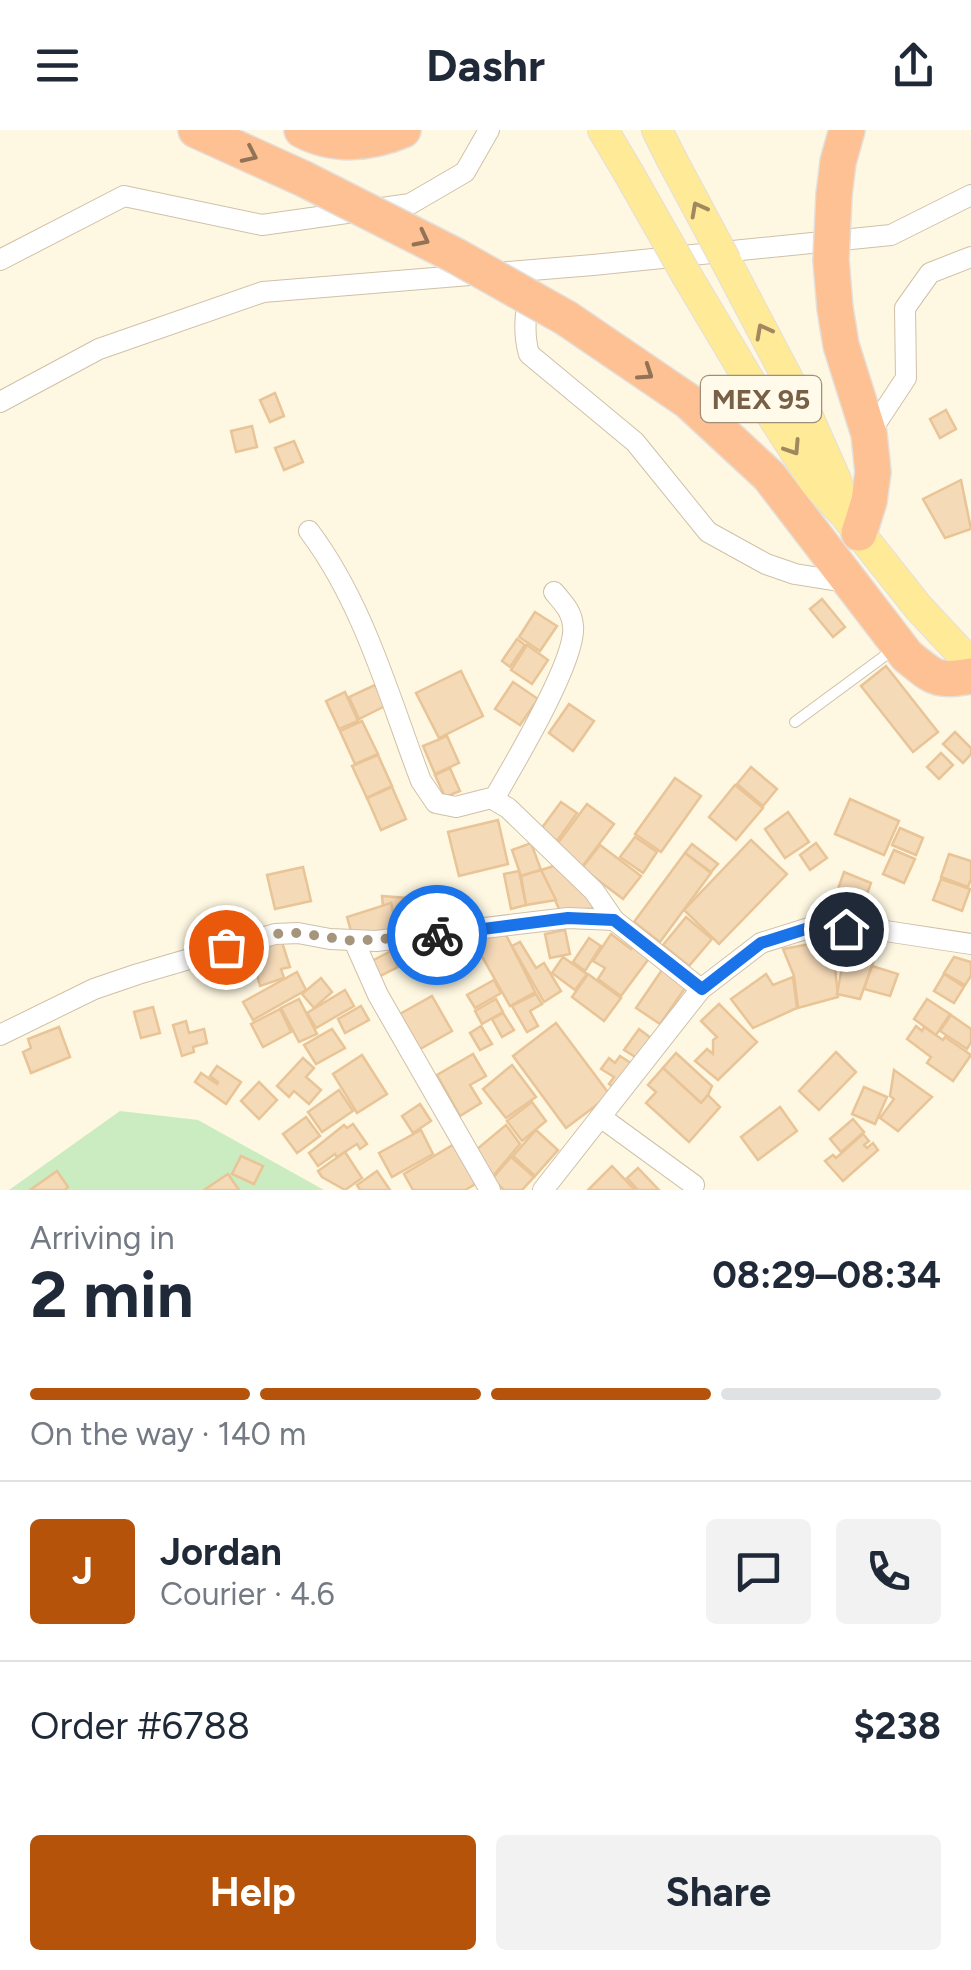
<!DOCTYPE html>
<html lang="en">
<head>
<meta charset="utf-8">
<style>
	body { margin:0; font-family:Figtree,sans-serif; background:#f2f2f3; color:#1f2937; height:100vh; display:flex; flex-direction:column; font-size:38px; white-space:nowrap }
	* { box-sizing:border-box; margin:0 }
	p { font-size:32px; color:#747a83 }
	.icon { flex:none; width:55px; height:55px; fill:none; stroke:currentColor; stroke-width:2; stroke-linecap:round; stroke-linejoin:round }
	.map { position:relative; height:1060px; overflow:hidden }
	.drawer { display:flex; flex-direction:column; background:#fff; flex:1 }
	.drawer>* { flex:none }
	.pin { position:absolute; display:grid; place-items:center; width:85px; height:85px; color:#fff; margin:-42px; border:5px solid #fff; border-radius:50%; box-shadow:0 2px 10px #0007 }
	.courier { position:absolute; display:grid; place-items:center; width:100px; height:100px; margin:-50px; border:8px solid #1a73e8; border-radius:50%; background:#fff; color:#222; box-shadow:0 2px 12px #0007 }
	.head em { font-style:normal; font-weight:700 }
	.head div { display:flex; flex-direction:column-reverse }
	.head { display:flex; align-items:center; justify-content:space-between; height:170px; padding:0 30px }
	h1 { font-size:65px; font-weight:700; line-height:75px }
	.bar { display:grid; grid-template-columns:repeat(4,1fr); gap:15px 10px; align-content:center; height:120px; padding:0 30px }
	.bar i { height:12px; border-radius:8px; background:#e0e1e3 }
	.bar .selected { background:#b45309 }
	.bar p { grid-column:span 4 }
	.line { display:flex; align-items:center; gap:25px; padding:0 30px; border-top:2px solid #e0e1e3 }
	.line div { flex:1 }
	.round { display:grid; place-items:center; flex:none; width:105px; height:105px; border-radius:10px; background:#f2f2f3 }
	.action { display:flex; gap:20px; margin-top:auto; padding:20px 30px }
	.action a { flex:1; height:115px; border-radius:10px; background:#b45309; color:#fff; font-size:40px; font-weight:700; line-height:115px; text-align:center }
	.action a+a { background:#f2f2f3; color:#1f2937 }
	header { display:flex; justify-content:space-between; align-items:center; height:130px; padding:0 30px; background:#fff; font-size:45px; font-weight:700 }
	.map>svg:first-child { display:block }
</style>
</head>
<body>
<header><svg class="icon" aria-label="menu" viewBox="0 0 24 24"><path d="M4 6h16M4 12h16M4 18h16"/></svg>Dashr<svg class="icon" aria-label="share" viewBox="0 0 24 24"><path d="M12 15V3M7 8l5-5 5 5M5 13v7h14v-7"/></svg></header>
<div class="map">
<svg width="971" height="1060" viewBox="0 0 971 1060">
	<rect width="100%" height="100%" fill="#fef8e2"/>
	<polygon fill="#caecc0" points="120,981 198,990 324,1060 9,1060"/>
	<g fill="#f5dab8" stroke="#e9c497" stroke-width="2.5">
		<polygon points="275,263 284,286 270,292 260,270"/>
		<polygon points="946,280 956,299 940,308 930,289"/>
		<polygon points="252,296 257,317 236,322 231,301"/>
		<polygon points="294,311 303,332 284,340 275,318"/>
		<polygon points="961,350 971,399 945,408 923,369"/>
		<polygon points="822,469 845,497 833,507 810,479"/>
		<polygon points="535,482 557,496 540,521 519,507"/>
		<polygon points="517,509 525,515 510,537 502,531"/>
		<polygon points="527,515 548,530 532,554 511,540"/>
		<polygon points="886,536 938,602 913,622 861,556"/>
		<polygon points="461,541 483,586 439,608 416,563"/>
		<polygon points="513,552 538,569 520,595 495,579"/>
		<polygon points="375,555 385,576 359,589 349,567"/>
		<polygon points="345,562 358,591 339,599 326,571"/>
		<polygon points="569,574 594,591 573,621 549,603"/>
		<polygon points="362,591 378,624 355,634 340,601"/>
		<polygon points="955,602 971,618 971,624 963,633 943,614"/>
		<polygon points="447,606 459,633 435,644 423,616"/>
		<polygon points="941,623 953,635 939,649 927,637"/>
		<polygon points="378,625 392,656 367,668 352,636"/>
		<polygon points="751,637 777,659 763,676 737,654"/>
		<polygon points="450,638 460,661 445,667 435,645"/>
		<polygon points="675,648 701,666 661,722 635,704"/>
		<polygon points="735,655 763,678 736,710 709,687"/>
		<polygon points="392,657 406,689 381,700 367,668"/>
		<polygon points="850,669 899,691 884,725 835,704"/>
		<polygon points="561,672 577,683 557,711 541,699"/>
		<polygon points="587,674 614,694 582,737 555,717"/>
		<polygon points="788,682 809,712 785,728 765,699"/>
		<polygon points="498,690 508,734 459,746 448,702"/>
		<polygon points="900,698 923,708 916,725 892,715"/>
		<polygon points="635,707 657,722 643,743 620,727"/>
		<polygon points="751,710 787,744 719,814 684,780"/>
		<polygon points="531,713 541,740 521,746 512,720"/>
		<polygon points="816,713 827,728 810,740 800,725"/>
		<polygon points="692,714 718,734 711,742 685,723"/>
		<polygon points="600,715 641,746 623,769 582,738"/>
		<polygon points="894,720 915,729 904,753 883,744"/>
		<polygon points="685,723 711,743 660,812 634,792"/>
		<polygon points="949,724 971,731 971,749 968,757 941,747"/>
		<polygon points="563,733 600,778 560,781 541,740"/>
		<polygon points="303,737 311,771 275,779 267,745"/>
		<polygon points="541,740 556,770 526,775 521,746"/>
		<polygon points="519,741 526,775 511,779 504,744"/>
		<polygon points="844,742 871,753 861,781 838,771 842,762 838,759"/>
		<polygon points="941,749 970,759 962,781 933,770"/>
		<polygon points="382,766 433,770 427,799 397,802 391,773 383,776"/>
		<polygon points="391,773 397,802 351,801 347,787"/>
		<polygon points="470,774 476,794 455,795 450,778"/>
		<polygon points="686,787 712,809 689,836 663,815"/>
		<polygon points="503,799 535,862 510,876 471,807"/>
		<polygon points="565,800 570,824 550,828 545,804"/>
		<polygon points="611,804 631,819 634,816 650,827 621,866 598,849 605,838 593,831"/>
		<polygon points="589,808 601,816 585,841 573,832"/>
		<polygon points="281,809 290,837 281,839 284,848 260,856 257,845 244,849 236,823"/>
		<polygon points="520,812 536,838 544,833 561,861 544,872 512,816"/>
		<polygon points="821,812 827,834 835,837 838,867 798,878 794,846 783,819"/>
		<polygon points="879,816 860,869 837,864 846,817"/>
		<polygon points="391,821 398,837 380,846 372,831"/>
		<polygon points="563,827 587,844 575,860 552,843"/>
		<polygon points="954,827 971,832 971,846 965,855 944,843"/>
		<polygon points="872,836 898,844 890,866 864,859"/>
		<polygon points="664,837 688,854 660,894 636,878"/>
		<polygon points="297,842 306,860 253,890 243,872"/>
		<polygon points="588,844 621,868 604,891 572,867"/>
		<polygon points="766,844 773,855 793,847 797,878 753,898 731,869"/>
		<polygon points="944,844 964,857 954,873 934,861"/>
		<polygon points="321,848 332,862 314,878 302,864"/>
		<polygon points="494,850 501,863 475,878 467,865"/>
		<polygon points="345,860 354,876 316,898 307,883"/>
		<polygon points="536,864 542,874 530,881 538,896 527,902 512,876"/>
		<polygon points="432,866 452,901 420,919 400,884"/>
		<polygon points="299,869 317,904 299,912 281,878"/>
		<polygon points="496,869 503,882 482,894 475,881"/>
		<polygon points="927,869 950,884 936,905 914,889"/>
		<polygon points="719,874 757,912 718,950 695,931 707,919 713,924 713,910 717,907 701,891"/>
		<polygon points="361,876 369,890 345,903 338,889"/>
		<polygon points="153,877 160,903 141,908 134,882"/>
		<polygon points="280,879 291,902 263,917 251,894"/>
		<polygon points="503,883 514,900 502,907 492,889"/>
		<polygon points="951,885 971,899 971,912 967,919 940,901"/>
		<polygon points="186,891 189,903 204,899 207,913 193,917 194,922 182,926 173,895"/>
		<polygon points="556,893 610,965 566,998 513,926"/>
		<polygon points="481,896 492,914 480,920 470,903"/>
		<polygon points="916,896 922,901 924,897 943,910 945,907 971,925 953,951 927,933 931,927 907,909"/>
		<polygon points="59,897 70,927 31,943 23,922 31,918 28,909"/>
		<polygon points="332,899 345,918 316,934 304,915"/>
		<polygon points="639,899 651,908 637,928 624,920"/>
		<polygon points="836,922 856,942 819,980 799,961"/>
		<polygon points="676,923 712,956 708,965 701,973 663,938"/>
		<polygon points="473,924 486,946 470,955 481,973 460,986 437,945"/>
		<polygon points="362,925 387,964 357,983 333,944"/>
		<polygon points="620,926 634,935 617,960 609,954 614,947 601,939 609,928 615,933"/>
		<polygon points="303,928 314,938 306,947 321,960 309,974 294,961 289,967 277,956"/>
		<polygon points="512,935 536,967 506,988 483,959"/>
		<polygon points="217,936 241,952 226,974 195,952 201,943 217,954 218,952 210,946"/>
		<polygon points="663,938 701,973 708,965 720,977 689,1012 646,973 656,962 648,955"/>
		<polygon points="894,940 932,967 898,1001 880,988 894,969 890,966"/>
		<polygon points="259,952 277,970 259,989 241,971"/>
		<polygon points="864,957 887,967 875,994 852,984"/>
		<polygon points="339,960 353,981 322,1002 308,982"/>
		<polygon points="532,972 546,991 522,1011 507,991"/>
		<polygon points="420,974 431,991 413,1003 402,986"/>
		<polygon points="780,977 797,1001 758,1030 741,1007"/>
		<polygon points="306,987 320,1006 297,1023 283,1004"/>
		<polygon points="853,989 864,1002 841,1022 830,1009"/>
		<polygon points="353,994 367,1014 360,1019 357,1014 337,1027 335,1024 318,1036 309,1023 344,995 347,998"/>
		<polygon points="506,995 520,1014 493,1046 476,1020"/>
		<polygon points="421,1000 433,1024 392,1047 379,1023"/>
		<polygon points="536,1000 558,1020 535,1046 513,1026"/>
		<polygon points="863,1004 869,1011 864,1015 867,1018 873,1013 878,1020 843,1051 825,1031 833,1025 836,1028"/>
		<polygon points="456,1013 479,1052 465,1060 413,1060 404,1044"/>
		<polygon points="345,1022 362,1048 345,1060 322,1047 318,1041"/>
		<polygon points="241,1026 263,1036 254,1054 232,1044"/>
		<polygon points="511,1027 534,1047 522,1060 504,1060 492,1049"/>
		<polygon points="612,1036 635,1060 588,1060"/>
		<polygon points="638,1038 659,1060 638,1060 627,1048"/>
		<polygon points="57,1041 68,1057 65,1060 30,1060"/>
		<polygon points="377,1041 390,1060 360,1060 357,1055"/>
		<polygon points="228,1044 239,1060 204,1060"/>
	</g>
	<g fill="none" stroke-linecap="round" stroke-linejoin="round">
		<g stroke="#d0c0a8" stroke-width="12">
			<polyline id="lane" points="795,592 894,519"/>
		</g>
		<g stroke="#d0c0a8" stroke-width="22">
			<g id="street">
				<polyline points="0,130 124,66 262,95 410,74 465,42 489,0"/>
				<path d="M 530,161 C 525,183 523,203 529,224 L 635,312 L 708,402 L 766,434 L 795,444 L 851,453"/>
				<polyline points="0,272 99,219 263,162 593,135 891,105 971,65"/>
				<polyline points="869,304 906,248 905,178 930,143 971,127"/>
				<path d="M 309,401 C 364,474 389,567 421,651 L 436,673 L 456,677 L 495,667 C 514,634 577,529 573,496 C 572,481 563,473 554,462"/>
				<polyline points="495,667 496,671 508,678 594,761 614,790 701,859"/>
				<polyline points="354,811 378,865 490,1060"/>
				<polyline points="0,905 94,859 138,844 275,804 298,803 330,809 376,811 568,788 614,790"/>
				<polyline points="602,988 694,1055"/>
				<polyline points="543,1060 701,859 761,813 812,797 879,800 971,814"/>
			</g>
		</g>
		<g stroke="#e4dfda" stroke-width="32">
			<g id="primary">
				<polyline points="603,0 628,42"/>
				<polyline points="657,0 671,28"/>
				<polyline points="726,131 809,289 836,350 842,373"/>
				<polyline points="687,146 749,250 816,354 845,385 918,477 971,534"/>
			</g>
		</g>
		<g stroke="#e4dfda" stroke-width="38">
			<g id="highway">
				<polyline points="196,0 304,49"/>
				<path d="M 302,0 C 334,17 370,14 403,0"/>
				<polyline points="834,65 838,32 847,0"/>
				<polyline points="835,178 841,215 869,304 873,342 869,371 859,403"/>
				<path d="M 566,188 L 688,271 L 769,346 L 907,526 C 935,548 934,552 971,546"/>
			</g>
		</g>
		<use href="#lane" stroke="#fff" stroke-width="10"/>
		<use href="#street" stroke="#fff" stroke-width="20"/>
		<use href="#primary" stroke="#ffea98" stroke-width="30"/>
		<use href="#highway" stroke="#fdc194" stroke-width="35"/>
		<g stroke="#e4dfda" stroke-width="32" stroke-linecap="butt">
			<g id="primary-bridge">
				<polyline points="671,28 726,131"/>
				<polyline points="628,42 687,146"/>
			</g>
		</g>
		<g stroke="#e4dfda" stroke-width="38" stroke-linecap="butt">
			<g id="highway-bridge">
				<polyline points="304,49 456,126 566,188"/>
				<polyline points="834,65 831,130 835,178"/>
			</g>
		</g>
		<use href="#primary-bridge" stroke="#ffea98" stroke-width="30"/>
		<use href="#highway-bridge" stroke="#fdc194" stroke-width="35"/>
	</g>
	<defs><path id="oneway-chevron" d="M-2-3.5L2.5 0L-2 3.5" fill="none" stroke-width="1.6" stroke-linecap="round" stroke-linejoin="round" transform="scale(2.5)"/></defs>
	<g stroke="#927356">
		<use href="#oneway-chevron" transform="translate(250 25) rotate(25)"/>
		<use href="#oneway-chevron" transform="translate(422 109) rotate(27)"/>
		<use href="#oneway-chevron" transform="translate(646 243) rotate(34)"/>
	</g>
	<g stroke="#a0895f">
		<use href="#oneway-chevron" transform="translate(698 79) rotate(-118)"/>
		<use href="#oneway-chevron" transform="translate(763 201) rotate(-118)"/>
		<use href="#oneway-chevron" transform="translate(793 318) rotate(57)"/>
	</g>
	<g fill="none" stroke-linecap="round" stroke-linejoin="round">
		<polyline stroke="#a6957d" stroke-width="10" stroke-dasharray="0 18" points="226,817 274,804 298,803 354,811 437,805"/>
		<polyline stroke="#1a73e8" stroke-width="12" points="437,805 568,788 614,790 702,859 761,813 812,797 846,799"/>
	</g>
	<g text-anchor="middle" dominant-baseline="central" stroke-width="9" stroke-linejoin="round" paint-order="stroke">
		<rect fill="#fffaea" stroke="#a08e77" stroke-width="2.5" x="701" y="246" width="120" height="46" rx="8"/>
		<g font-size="28" font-weight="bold" fill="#776046">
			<text x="761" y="269">MEX 95</text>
		</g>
	</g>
</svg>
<div class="pin" style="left:226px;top:817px;background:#ea580c"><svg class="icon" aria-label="bag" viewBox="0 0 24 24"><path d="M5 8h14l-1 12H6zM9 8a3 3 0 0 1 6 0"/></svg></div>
<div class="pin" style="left:846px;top:799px;background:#1f2937"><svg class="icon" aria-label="home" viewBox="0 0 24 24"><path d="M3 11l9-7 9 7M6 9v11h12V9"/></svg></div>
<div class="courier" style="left:437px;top:805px"><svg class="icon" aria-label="bike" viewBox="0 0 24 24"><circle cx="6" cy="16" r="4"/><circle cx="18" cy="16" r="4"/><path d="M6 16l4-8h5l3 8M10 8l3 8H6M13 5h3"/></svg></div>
</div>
<section class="drawer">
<div class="head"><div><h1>2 min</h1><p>Arriving in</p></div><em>08:29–08:34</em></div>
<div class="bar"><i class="selected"></i><i class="selected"></i><i class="selected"></i><i></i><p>On the way · 140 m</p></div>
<div class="line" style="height:180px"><b class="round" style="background:#b45309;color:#fff">J</b><div><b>Jordan</b><p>Courier · 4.6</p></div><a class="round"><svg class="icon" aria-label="chat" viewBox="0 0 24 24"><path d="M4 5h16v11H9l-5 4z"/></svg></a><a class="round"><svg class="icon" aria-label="phone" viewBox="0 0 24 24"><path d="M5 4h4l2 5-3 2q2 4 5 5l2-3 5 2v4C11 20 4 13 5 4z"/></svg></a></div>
<div class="line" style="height:130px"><div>Order #6788</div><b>$238</b></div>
<div class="action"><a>Help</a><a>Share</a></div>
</section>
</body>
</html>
